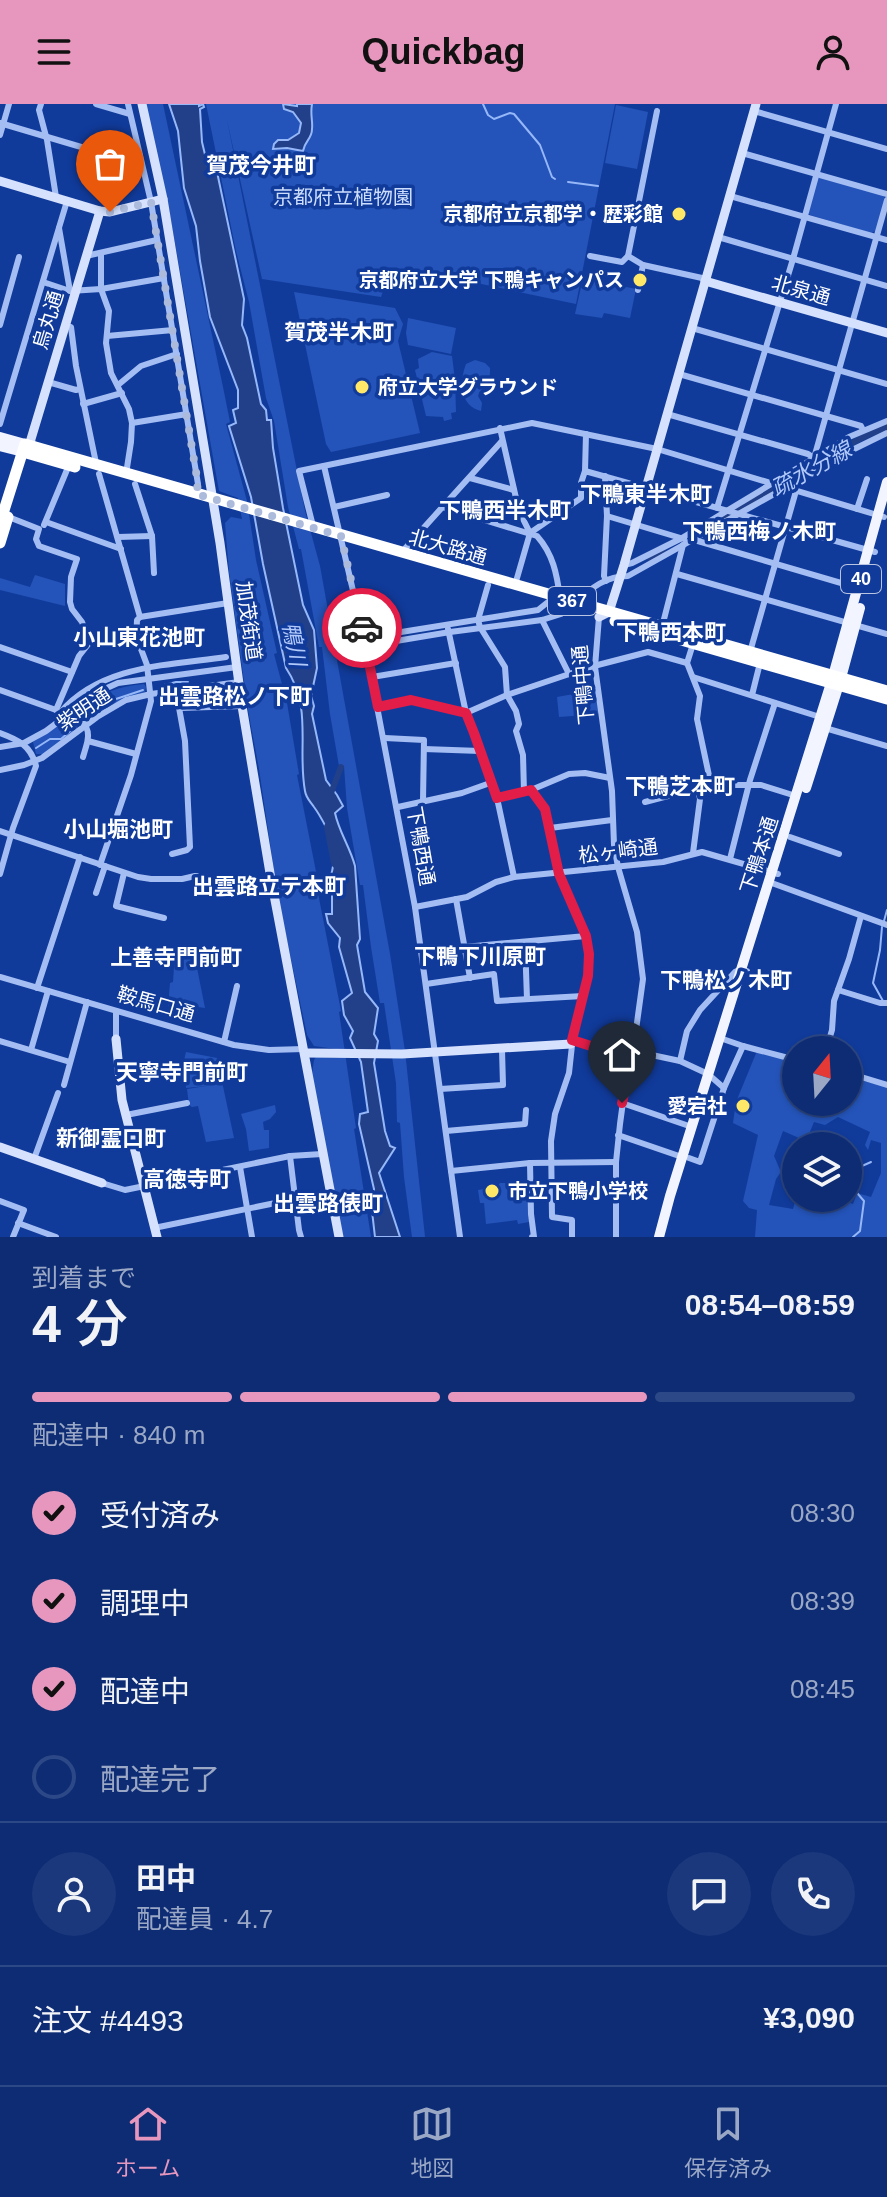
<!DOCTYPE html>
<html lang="ja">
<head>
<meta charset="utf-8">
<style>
	body { margin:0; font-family:Helvetica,"Noto Sans JP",sans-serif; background:#1b387c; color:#f1f3f6; height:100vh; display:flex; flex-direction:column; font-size:30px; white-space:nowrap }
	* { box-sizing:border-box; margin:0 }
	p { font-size:26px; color:#9aa7c5 }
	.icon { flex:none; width:44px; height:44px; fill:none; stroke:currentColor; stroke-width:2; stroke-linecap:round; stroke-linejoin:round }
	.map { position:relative; height:1133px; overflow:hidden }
	.drawer { display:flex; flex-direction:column; background:#0d2c74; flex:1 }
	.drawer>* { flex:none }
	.needle { width:52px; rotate:18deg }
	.tools { position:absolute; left:782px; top:932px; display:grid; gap:16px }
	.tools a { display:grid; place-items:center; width:80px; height:80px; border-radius:50%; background:#0d2c74; box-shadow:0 2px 6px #0004,0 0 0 2px #2d4886; font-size:40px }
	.pin { position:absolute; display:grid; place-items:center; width:68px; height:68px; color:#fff; margin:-82px -34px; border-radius:50% 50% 50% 0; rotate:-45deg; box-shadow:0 0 8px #0007 }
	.pin .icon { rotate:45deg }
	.courier { position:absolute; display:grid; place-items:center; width:80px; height:80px; margin:-40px; border:6px solid #e11d48; border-radius:50%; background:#fff; color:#222; box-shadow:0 2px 10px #0007 }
	.overview em { font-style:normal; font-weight:600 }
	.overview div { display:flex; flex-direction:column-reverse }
	.overview { display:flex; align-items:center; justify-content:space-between; height:136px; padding:0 32px }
	h1 { font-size:52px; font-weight:600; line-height:60px }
	.bar { display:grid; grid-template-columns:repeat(4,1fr); gap:12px 8px; align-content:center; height:96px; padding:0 32px }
	.bar i { height:10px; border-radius:6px; background:#2d4886 }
	.bar .selected { background:#e797bd }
	.bar p { grid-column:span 4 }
	.line { display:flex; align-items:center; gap:20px; padding:0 32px; border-top:2px solid #2d4886 }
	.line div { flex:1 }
	.round { display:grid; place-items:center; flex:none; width:84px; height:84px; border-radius:42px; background:#1b387c }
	ol { padding:0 32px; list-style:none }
	li { display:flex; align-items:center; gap:24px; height:88px }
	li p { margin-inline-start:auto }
	li .icon { padding:8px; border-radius:50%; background:#e797bd; color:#111; stroke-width:4 }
	li:last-child { color:#9aa7c5 }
	li i { width:44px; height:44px; border:4px solid #2d4886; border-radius:50% }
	header { display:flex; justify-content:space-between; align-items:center; height:104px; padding:0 32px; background:#e797bd; color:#111; font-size:36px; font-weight:600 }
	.dock { display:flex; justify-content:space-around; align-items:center; height:112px; border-top:2px solid #2d4886; background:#0d2c74; font-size:22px; color:#9aa7c5 }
	.dock a { display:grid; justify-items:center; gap:4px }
	.dock .selected { color:#e797bd }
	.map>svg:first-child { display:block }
</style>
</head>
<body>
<header><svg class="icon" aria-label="menu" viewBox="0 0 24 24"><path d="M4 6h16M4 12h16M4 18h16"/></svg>Quickbag<svg class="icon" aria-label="person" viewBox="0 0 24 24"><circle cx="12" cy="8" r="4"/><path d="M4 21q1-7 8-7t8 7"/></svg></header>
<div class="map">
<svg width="887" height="1133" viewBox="0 0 887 1133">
	<rect width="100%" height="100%" fill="#113b9b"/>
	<g fill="#2454b9" fill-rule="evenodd">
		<polygon points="145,0 163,0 223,283 230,318 226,320 247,397 256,456 277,549 274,550 287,599 299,670 297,671 320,788 318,789 341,907 339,908 356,1024 354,1025 371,1133 343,1133 312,970 314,956 316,953 337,954 336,945 314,942 307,931 278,793 259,665 248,606 229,468 225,419 231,413 242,415 238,394 219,387 167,94"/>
		<polygon points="206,0 615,0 576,200 410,165 406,178 387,175 381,193 262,175 227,16 305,407 320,462 390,850 405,947 425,1133 412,1133 404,1073 400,1019 397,1018 396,979 384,899 380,899 371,843 363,781 360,781 347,704 344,662 339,662 330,610 322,543 319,543 301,445 299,445 288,403 274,317 266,294 249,198 236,147"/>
		<polygon points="616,1 648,8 637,65 605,59"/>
		<polygon points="820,73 883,91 885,95 876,127 871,129 810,111 807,107 816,75"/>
		<polygon points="583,174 636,185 630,214 604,209 602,214 575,210"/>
		<polygon points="294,188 395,204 403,220 398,237 420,329 331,348 326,340"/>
		<polygon points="408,214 456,224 451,250 408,241 406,229"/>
		<polygon points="432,248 452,252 455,276 456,308 451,309 452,315 444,317 443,313 426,312 415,266 419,264 418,255"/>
		<path d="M 475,256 L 485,259 L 490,264 C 490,271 490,280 484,285 C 477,291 481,284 478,292 L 482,299 L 481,307 C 460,302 459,278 466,260 Z"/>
		<polygon points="35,471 65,480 65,502 0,486 0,474 30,483"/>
		<path d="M 144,580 L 146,583 L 145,588 C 125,593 109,601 91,613 L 82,603 C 102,589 119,582 144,580 Z"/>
		<polygon points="597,582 600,607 598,610 559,613 557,593 579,589 578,585"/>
		<polygon points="68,614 71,614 77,620 77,625 43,650 36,650 33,638"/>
		<polygon points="175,849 194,849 205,904 198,903 197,909 187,909 186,912 171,909 172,904 168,903 170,879 173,878"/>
		<path d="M 757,947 L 796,958 L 796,998 L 848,998 L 848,973 L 887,983 L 887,1133 L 755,1133 L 757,1106 L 749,1104 L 743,1097 L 758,1031 L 733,1019 L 736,998 ZM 838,1013 L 870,1028 L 865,1041 L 868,1046 L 871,1036 L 881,1039 L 881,1069 L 871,1093 L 857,1089 L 853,1100 L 836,1094 L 796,1094 L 793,1105 L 769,1101 L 776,1075 L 781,1068 L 774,1052 L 783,1027 L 806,1037 L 814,1018 L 825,1021 Z"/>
		<polygon points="186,948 217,954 234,1034 206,1038 198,1002 192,1003 189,1001 187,985 206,982 186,984 185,967 182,965"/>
		<polygon points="275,1001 276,1008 270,1015 263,1018 264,1026 269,1026 269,1044 249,1047 246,1025 241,1010"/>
		<polygon points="500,1079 506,1079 507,1086 528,1084 529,1118 518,1120 517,1116 486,1120 484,1099 480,1099 478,1086 497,1083"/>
	</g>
	<g fill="#214089" stroke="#96b7f8" stroke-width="2">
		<path d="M 169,0 L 199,0 L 199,2 L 203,0 L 204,3 L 200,5 L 202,38 L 208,63 L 217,68 L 244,195 L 242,221 L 247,234 L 261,300 L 266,306 L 267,316 L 271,316 L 273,344 L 283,404 L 303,501 L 314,526 L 317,564 L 311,592 L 314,602 L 312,610 L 326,676 L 337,691 L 343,702 L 335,709 C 339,728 350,743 355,762 L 360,835 L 357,841 L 365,888 L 378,904 L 374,930 L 378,937 L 374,959 L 385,1027 L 390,1042 L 395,1044 L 379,1069 L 400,1133 L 375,1133 L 372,1107 L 374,1085 L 359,1020 L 360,1010 L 368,1008 L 361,958 L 350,934 L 353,927 L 344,911 L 342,897 L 352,889 L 339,843 L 340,834 L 328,819 L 326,810 L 332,810 L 332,790 L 328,779 C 333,769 335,753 334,742 C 332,733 320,711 314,703 C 310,697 306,694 305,687 C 297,644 313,604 286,564 L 263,460 L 251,393 L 229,322 L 236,319 L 233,306 L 238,304 L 238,286 L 210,213 L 200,157 L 196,122 L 184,84 L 178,27 Z"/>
		<path d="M 283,0 L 297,2 L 297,0 L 312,0 C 310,11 313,17 312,25 C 312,35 305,36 303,47 L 287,44 L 273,45 L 274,40 L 278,36 L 288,36 L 299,29 L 301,19 L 293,8 L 284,5 Z"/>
	</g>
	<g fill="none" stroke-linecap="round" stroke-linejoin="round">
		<g stroke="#96b7f8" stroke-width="2">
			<polyline points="483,0 488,11 494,15 510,9 514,10 540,41 552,73 555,75"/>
			<polyline points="568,78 598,82"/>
			<polyline points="160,582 176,578 188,578"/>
			<polyline points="92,611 99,605 106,593 116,595 143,586"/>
			<polyline points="36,644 50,635 61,635 75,623"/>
			<polyline points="884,817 887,806"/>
			<polyline points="882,823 880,846 873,879 883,897"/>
			<polyline points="854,1074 862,1062 871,1058"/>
			<polyline points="851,1082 864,1097 860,1127 853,1133"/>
		</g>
		<g stroke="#214089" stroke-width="6">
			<polyline points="708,421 789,378 859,335 887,323"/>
			<polyline points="650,454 663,446"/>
			<polyline points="331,689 341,663"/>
		</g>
		<polyline stroke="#214089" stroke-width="10" points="329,723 336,759"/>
		<g stroke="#a4bef4" stroke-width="6">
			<polyline points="41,0 39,6 47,36 56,93"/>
			<polyline points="96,0 130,10"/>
			<polyline points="128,0 151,98 198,380 196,390"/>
			<polyline points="754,7 887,45"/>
			<polyline points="0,19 142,61"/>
			<polyline points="0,31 9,0"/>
			<polyline points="742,49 887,90"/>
			<polyline points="730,92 887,136"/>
			<polyline points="59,124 70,187 101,185 109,207 106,239 111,269 129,305 132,319 131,338 126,370"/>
			<polyline points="718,133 887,182"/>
			<polyline points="101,149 101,185 164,174"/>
			<polyline points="86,152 157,136"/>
			<polyline points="590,152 622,158 628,152 657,7"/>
			<polyline points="628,152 643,161 702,174"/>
			<polyline points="43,178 70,187"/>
			<polyline points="638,186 643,161"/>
			<polyline points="0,221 19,153"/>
			<polyline points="65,221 71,223 76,262 96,359"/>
			<polyline points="692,224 887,280"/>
			<polyline points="107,232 173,226"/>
			<polyline points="679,270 861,322 863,326"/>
			<polyline points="48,278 76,286 80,285"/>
			<polyline points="118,281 141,262 177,250"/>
			<polyline points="83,300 122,289"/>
			<polyline points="667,310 808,350 814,354 887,96"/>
			<polyline points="132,319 187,310"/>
			<polyline points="0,320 67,97"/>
			<polyline points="500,324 519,407 530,429"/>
			<polyline points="844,350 887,329"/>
			<polyline points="324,362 364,534 415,803 460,1133"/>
			<polyline points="585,367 586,330"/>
			<polyline points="99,370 140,513 137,516 136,540 141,545 147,561 151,597 131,671 100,761"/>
			<polyline points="605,372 607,412 604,472 606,477"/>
			<polyline points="470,374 514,386"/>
			<polyline points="135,380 152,432 154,469"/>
			<polyline points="334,403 387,391"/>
			<path d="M 442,403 L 537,432 C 553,450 557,470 560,494"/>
			<polyline points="717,404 793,155 836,0"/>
			<polyline points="857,405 867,375"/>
			<polyline points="6,412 39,425 36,435 39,442 77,455 71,473 70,498 72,505 82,518 90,538 79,552 56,606 64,613"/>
			<polyline points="607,412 684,435"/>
			<polyline points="46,418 121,445"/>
			<polyline points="44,421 69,361"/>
			<polyline points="313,422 299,367 532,319 657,345 884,413"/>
			<polyline points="118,433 152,432"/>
			<polyline points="691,435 865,486"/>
			<polyline points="401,449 502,337"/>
			<polyline points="624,461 632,459 682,434 849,333 887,317"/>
			<polyline points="677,470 887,530"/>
			<polyline points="488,481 478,516 480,523 505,563 507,591 516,607 519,620 516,627 523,651 524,688"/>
			<polyline points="515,481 530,429 581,394 581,379 585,367 875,448"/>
			<path d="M 579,499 C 589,483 608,472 628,472 L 824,362"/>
			<polyline points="140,513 228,499"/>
			<polyline points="599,513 595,563 612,687 614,741 618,763 637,828 643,875 632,955 625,983 620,1020 616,1058 616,1133"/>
			<polyline points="542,516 569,570"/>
			<polyline points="662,523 683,441"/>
			<polyline points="364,534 538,506 548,498"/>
			<polyline points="90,538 136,540"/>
			<polyline points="693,540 687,559 700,592 697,615 711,681"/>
			<polyline points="366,542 450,528 542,516 561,510 567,503"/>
			<polyline points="0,543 72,568"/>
			<polyline points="750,548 796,387"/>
			<polyline points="372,573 456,559"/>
			<polyline points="693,573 820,613"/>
			<polyline points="0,586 56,606"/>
			<polyline points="752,591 760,559"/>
			<polyline points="378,603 411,596 466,609 448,525"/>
			<polyline points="180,604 242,602"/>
			<path d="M 73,606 C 91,627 91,627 83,653"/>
			<path d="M 60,609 C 100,561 170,561 226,553"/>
			<polyline points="825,624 887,642"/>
			<path d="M 0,629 C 19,636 31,642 36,662 L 13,724 L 0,770"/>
			<polyline points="385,634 424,636 423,697"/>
			<polyline points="88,637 136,650"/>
			<polyline points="0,643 24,639 46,627 98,588 118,579 237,563"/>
			<polyline points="424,645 480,647"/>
			<polyline points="0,666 24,661 42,654 97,613 126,596 151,590 239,578"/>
			<polyline points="531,686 545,705 559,770 586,832 589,850 588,872 574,923 569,969 555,1010 551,1037 552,1113 572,1116 572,1133"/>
			<polyline points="497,694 531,686 569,670 585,669 610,674"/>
			<polyline points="645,698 710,681 761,681 796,692"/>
			<polyline points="398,703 462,689 490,679"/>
			<polyline points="550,724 612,716"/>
			<polyline points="0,727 138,773 151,775 182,775 195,772 238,777 271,775"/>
			<polyline points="790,733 839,750"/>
			<polyline points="693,749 700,695 698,684"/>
			<polyline points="172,750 187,746 190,743 185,637 176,587"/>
			<polyline points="730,755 750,676 775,599"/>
			<polyline points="124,769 116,802 164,814"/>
			<polyline points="514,773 497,694 466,609 507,591 590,563 648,548 687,559"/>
			<polyline points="769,778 887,821"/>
			<polyline points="96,789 105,762"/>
			<polyline points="456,795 470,874"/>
			<polyline points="415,803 467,793 496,778 514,773 663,758 702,748 778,770"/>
			<polyline points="525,838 527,895"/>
			<polyline points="464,843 586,832"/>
			<polyline points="0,873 234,941 269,946 304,945"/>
			<polyline points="426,880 494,870 497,897 583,892"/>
			<polyline points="37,884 80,753"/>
			<polyline points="838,886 880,899 887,899"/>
			<polyline points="720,934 743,942 796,956"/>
			<polyline points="116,935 116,907"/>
			<polyline points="572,936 632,955"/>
			<polyline points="0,937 70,958"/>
			<polyline points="224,938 237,882"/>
			<polyline points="31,946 48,887"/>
			<polyline points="826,946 832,926 834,897 849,855 861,812"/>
			<polyline points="633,947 680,957 708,970 724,984"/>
			<polyline points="680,957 687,927 700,906 735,868 741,865 747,867"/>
			<polyline points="848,969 887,981"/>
			<polyline points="64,981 87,898"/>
			<polyline points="440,985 503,981 502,946"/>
			<polyline points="622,999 692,1023"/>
			<polyline points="126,1011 187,999"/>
			<polyline points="446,1027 525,1020 526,1006"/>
			<polyline points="618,1031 682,1053"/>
			<polyline points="290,1052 299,1126 301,1133"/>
			<polyline points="689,1054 700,1058 724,984 743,942"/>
			<polyline points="34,1055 58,989"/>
			<polyline points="530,1059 531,1110 534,1133 532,1133"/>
			<polyline points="240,1063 252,1133"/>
			<polyline points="451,1067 530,1059 616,1058"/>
			<polyline points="102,1079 125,1086 290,1052 322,1050"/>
			<polyline points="0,1097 24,1106 13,1133"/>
			<polyline points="18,1119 56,1133"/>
			<polyline points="154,1124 295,1095"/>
		</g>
		<g stroke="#d5e1fd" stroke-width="9">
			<polyline points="142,0 163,95 220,439 242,602 271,775 339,1133"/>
			<polyline points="0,77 100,107 110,108 163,95"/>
			<polyline points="705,177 887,229"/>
			<polyline points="30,342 31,335 100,107"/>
			<polyline points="599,513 609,508 624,461 756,0"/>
			<polyline points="116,935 122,996 157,1133"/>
			<polyline points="305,949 402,950 571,940"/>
			<polyline points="0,1043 102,1079"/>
		</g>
		<g stroke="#f2f5ff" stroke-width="10">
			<polyline points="0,333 25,340"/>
			<polyline points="0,342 23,348"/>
			<polyline points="806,684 841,574 860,504"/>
			<polyline points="659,1133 670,1092 831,579 887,378"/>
		</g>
		<g stroke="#fff" stroke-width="11">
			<polyline points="23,348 75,363"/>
			<polyline points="0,419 25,340 887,587"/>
			<polyline points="0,439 8,413"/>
			<polyline points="615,517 887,595"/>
		</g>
	</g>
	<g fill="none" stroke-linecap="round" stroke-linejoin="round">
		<polyline stroke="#acbadc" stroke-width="8" stroke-dasharray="0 14.4" points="110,108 151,98 198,380 196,390 341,432 362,524"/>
		<polyline stroke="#e11d48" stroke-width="10" points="362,524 378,603 411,596 466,609 474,629 497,694 531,686 545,705 559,770 586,832 589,850 588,872 572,936 632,955 622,999"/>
	</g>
	<g fill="#ffe768" stroke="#113b9b" stroke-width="3">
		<circle cx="679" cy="110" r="8"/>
		<circle cx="640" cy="176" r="8"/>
		<circle cx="362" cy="283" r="8"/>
		<circle cx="743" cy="1002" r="8"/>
		<circle cx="492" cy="1087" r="8"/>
	</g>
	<g text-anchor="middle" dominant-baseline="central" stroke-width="7" stroke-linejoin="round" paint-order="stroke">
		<g fill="#113b9b" stroke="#b8c4e1" stroke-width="2">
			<rect x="841" y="461" width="40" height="28" rx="6"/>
			<rect x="548" y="483" width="48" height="28" rx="6"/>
		</g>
		<g font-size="18" font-weight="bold" fill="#fff">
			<text x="861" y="475">40</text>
			<text x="572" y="497">367</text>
		</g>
		<g font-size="20" fill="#cdddfe" stroke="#113b9b">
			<text x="343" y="93">京都府立植物園</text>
		</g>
		<g font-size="20" font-weight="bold" fill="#fff" stroke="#113b9b" text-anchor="end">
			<text x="663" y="110">京都府立京都学・歴彩館</text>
			<text x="624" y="176">京都府立大学 下鴨キャンパス</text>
			<text x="378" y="283" text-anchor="start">府立大学グラウンド</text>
			<text x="727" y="1002">愛宕社</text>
			<text x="508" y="1087" text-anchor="start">市立下鴨小学校</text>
		</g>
		<g font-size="20" fill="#fff" stroke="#113b9b">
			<text transform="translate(801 186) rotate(16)">北泉通</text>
			<text transform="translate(48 216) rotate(-73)">烏丸通</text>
			<text transform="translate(448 443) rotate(16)">北大路通</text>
			<text transform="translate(249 517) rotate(82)">加茂街道</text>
			<text transform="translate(583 581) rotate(-95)">下鴨中通</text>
			<text transform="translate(84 605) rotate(-34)">紫明通</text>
			<text transform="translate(421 742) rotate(80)">下鴨西通</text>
			<text transform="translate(618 747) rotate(-7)">松ヶ崎通</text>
			<text transform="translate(759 751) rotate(-72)">下鴨本通</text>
			<text transform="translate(156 900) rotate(16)">鞍馬口通</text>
		</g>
		<g font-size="22" font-weight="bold" fill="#fff" stroke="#113b9b">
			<text x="261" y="61">賀茂今井町</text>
			<text x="339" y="228">賀茂半木町</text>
			<text x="646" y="390">下鴨東半木町</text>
			<text x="505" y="406">下鴨西半木町</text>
			<text x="759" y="427">下鴨西梅ノ木町</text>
			<text x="671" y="528">下鴨西本町</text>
			<text x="139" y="533">小山東花池町</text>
			<text x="235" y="592">出雲路松ノ下町</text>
			<text x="680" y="682">下鴨芝本町</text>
			<text x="118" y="725">小山堀池町</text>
			<text x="269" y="782">出雲路立テ本町</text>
			<text x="480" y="852">下鴨下川原町</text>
			<text x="176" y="853">上善寺門前町</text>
			<text x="726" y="876">下鴨松ノ木町</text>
			<text x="182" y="968">天寧寺門前町</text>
			<text x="111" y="1034">新御霊口町</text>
			<text x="187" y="1075">高徳寺町</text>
			<text x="328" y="1099">出雲路俵町</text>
		</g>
		<g font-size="22" font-style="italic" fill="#b1c9fb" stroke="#113b9b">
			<text transform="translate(811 365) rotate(-29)">疏水分線</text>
			<text transform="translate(294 540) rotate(79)">鴨川</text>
		</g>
	</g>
</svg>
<div class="tools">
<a><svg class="needle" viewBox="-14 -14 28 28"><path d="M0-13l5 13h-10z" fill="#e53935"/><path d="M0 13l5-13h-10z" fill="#9aa7c5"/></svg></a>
<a><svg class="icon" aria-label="layers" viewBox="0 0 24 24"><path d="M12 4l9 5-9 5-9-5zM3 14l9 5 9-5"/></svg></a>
</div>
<div class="pin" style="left:110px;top:108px;background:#ea580c"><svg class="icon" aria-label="bag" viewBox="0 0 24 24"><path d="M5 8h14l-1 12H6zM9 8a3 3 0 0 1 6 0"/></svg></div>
<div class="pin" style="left:622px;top:999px;background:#1f2937"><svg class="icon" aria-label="home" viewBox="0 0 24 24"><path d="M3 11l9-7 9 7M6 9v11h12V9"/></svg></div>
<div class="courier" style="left:362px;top:524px"><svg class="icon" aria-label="car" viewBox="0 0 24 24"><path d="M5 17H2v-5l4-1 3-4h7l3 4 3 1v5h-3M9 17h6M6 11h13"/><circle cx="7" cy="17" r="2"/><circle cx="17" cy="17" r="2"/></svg></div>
</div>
<section class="drawer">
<div class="overview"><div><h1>4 分</h1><p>到着まで</p></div><em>08:54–08:59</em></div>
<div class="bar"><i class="selected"></i><i class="selected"></i><i class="selected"></i><i></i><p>配達中 · 840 m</p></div>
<ol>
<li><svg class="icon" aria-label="check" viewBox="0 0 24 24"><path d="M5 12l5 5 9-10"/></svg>受付済み<p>08:30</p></li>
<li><svg class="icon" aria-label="check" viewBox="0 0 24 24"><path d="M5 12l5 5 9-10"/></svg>調理中<p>08:39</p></li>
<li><svg class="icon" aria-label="check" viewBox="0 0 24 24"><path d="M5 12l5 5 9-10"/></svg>配達中<p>08:45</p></li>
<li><i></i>配達完了</li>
</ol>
<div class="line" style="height:144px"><a class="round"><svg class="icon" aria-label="person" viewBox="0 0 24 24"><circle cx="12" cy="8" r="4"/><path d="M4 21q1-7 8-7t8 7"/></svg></a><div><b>田中</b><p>配達員 · 4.7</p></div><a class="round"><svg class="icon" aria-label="chat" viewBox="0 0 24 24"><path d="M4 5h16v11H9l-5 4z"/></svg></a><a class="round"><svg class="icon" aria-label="phone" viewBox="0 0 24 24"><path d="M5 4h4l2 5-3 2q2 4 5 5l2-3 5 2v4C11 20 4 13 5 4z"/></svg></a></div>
<div class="line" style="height:104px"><div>注文 #4493</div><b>¥3,090</b></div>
</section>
<nav class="dock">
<a class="selected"><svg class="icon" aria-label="home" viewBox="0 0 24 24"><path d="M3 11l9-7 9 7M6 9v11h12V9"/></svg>ホーム</a>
<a><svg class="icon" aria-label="map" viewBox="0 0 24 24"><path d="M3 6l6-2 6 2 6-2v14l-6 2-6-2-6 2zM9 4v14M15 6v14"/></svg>地図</a>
<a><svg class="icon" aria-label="saved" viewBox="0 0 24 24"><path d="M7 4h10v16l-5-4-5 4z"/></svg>保存済み</a>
</nav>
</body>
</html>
